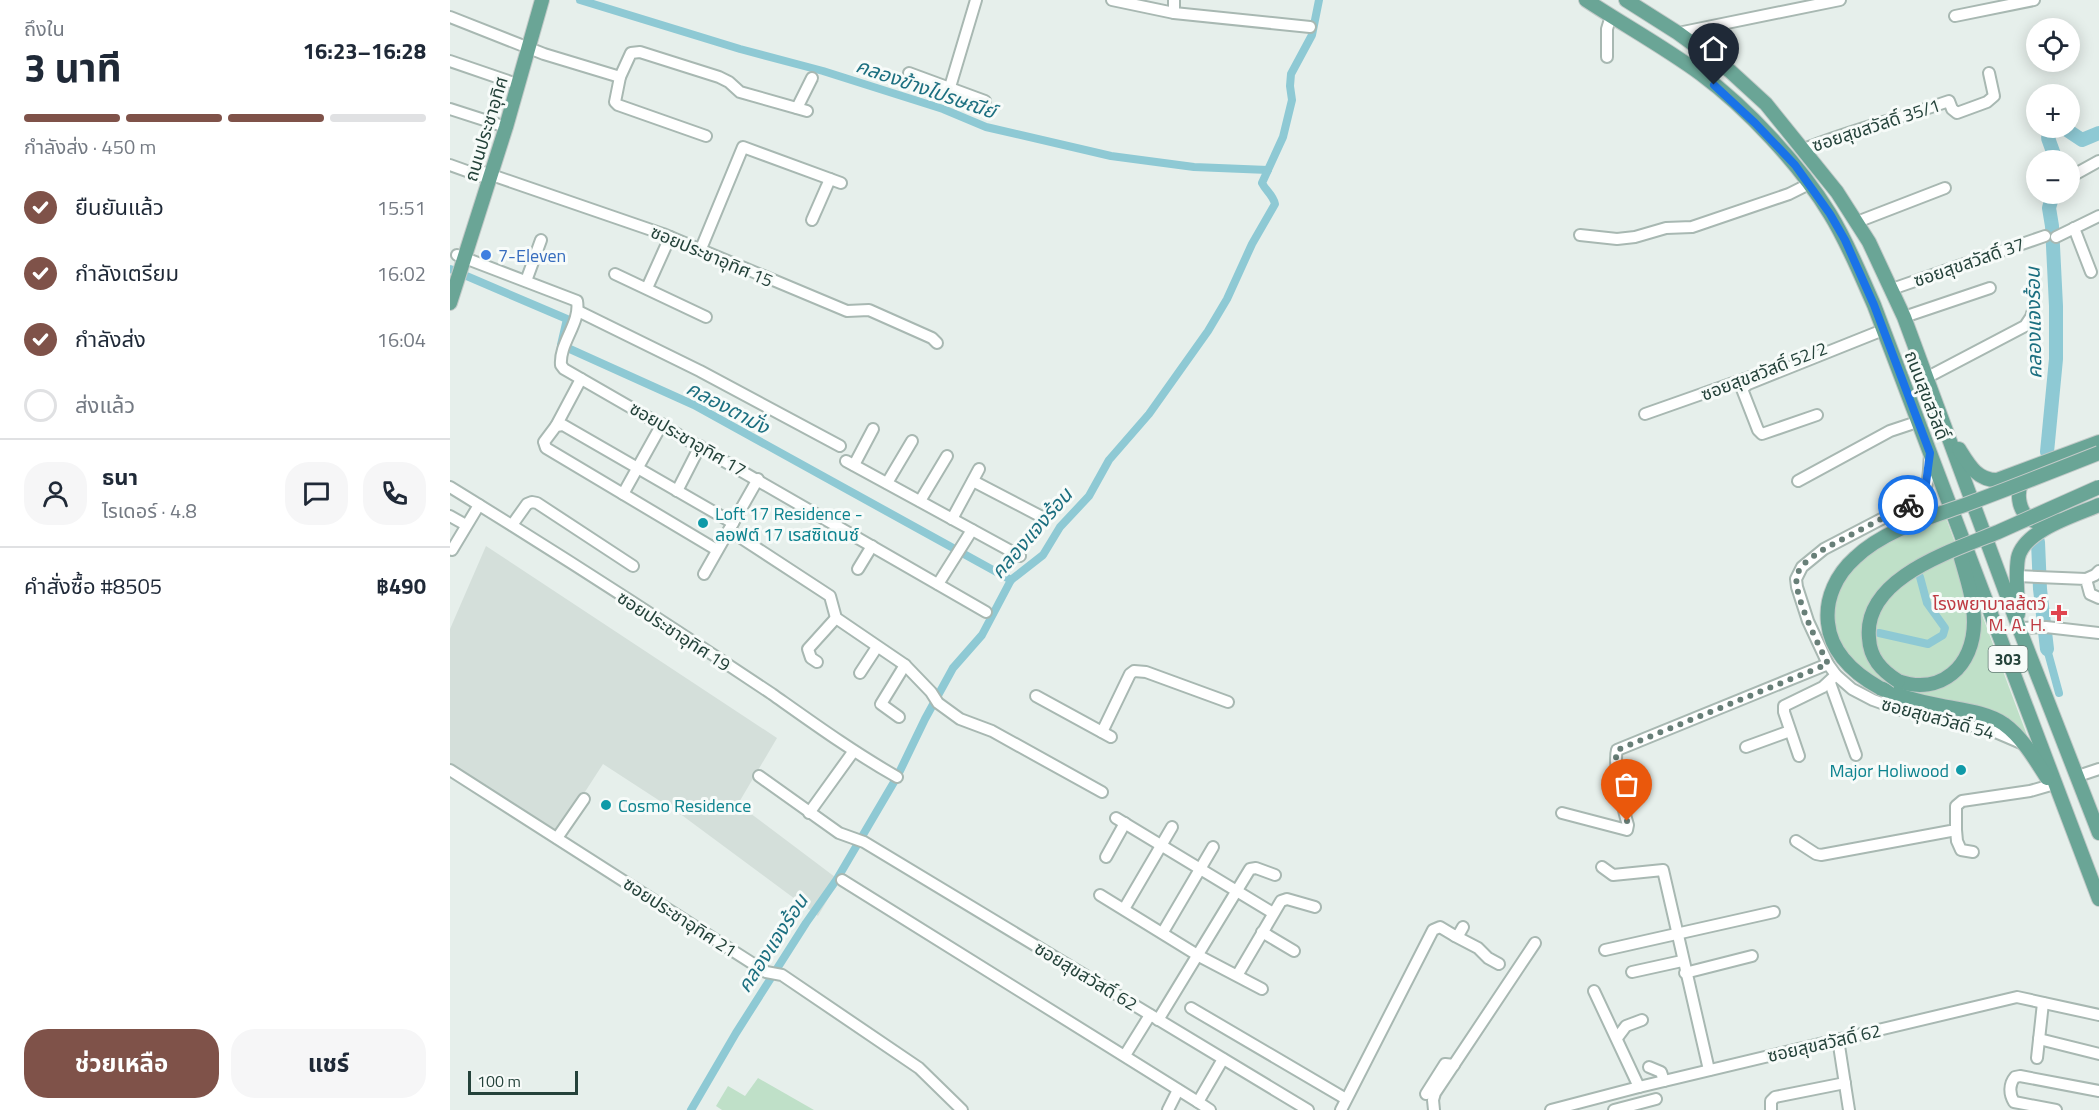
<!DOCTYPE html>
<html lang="th">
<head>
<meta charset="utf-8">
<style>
	body { margin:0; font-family:"Titillium Web","Noto Sans Thai",sans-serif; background:#f6f6f7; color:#1f2937; height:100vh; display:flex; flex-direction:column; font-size:22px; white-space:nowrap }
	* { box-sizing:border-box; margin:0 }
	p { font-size:20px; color:#747a83 }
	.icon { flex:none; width:33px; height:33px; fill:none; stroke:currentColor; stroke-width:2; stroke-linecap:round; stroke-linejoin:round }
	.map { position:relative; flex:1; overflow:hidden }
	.panel { display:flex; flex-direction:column; background:#fff; width:450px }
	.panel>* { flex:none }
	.tools { position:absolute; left:1576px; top:18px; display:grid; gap:12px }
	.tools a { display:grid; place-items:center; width:54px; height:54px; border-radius:50%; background:#fff; box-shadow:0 3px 15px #0003; font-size:30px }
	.scale { position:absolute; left:18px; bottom:15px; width:110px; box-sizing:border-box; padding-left:6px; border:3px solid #24423a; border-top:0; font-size:16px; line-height:21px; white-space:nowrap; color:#24423a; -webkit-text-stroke:4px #f7fbf9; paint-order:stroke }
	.pin { position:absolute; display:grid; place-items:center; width:51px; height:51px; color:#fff; margin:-62px -26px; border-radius:50% 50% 50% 0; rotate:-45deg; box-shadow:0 0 6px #0007 }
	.pin .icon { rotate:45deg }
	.courier { position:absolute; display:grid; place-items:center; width:60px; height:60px; margin:-30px; border:4px solid #1a73e8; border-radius:50%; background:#fff; color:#222; box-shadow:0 2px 8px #0007 }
	.headline em { font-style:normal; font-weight:700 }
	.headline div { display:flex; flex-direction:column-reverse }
	.headline { display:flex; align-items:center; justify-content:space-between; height:102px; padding:0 24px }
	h1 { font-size:39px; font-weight:700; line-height:45px }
	.bar { display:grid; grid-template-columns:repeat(4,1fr); gap:9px 6px; align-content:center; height:72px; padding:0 24px }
	.bar i { height:8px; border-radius:4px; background:#e0e1e3 }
	.bar .active { background:#7f5249 }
	.bar p { grid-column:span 4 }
	.line { display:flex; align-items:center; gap:15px; padding:0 24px; border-top:2px solid #e0e1e3 }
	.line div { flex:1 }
	.round { display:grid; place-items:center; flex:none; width:63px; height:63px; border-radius:24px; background:#f6f6f7 }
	ol { padding:0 24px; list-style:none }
	li { display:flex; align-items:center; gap:18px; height:66px }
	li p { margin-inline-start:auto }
	li .icon { padding:6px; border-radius:50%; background:#7f5249; color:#fff; stroke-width:4 }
	li:last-child { color:#747a83 }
	li i { width:33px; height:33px; border:3px solid #e0e1e3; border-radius:50% }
	.primary-button { display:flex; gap:12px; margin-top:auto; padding:12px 24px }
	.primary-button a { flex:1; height:69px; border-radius:24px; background:#7f5249; color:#fff; font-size:24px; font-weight:700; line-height:69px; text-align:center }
	.primary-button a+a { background:#f6f6f7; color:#1f2937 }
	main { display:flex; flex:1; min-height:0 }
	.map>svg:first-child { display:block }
</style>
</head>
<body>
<main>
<section class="panel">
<div class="headline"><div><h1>3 นาที</h1><p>ถึงใน</p></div><em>16:23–16:28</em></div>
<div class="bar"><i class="active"></i><i class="active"></i><i class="active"></i><i></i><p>กำลังส่ง · 450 m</p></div>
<ol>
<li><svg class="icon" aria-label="check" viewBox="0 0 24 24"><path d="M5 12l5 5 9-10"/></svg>ยืนยันแล้ว<p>15:51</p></li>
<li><svg class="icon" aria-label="check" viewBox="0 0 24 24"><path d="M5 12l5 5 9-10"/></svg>กำลังเตรียม<p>16:02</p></li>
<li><svg class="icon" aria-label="check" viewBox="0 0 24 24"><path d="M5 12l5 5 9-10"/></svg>กำลังส่ง<p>16:04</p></li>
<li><i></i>ส่งแล้ว</li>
</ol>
<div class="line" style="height:108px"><a class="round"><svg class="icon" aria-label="person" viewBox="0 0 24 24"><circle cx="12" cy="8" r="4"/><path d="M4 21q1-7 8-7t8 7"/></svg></a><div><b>ธนา</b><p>ไรเดอร์ · 4.8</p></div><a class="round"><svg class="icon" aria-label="chat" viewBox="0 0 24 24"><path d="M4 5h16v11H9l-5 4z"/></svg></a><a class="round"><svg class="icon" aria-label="phone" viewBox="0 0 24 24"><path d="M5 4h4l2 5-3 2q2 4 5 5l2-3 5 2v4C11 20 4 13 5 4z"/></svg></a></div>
<div class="line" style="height:78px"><div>คำสั่งซื้อ #8505</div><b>฿490</b></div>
<div class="primary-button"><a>ช่วยเหลือ</a><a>แชร์</a></div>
</section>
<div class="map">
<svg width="1649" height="1110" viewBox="0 0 1649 1110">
	<rect width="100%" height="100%" fill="#e6efeb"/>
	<polygon fill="#d4dfda" points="36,546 327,738 288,804 389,880 368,916 233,816 153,764 109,832 0,763 0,629"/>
	<g fill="#bfe0c8">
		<polygon points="1494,513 1578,738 1525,714 1418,684 1375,626 1385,581 1424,544"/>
		<polygon points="308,1078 364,1110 272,1110 266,1106 278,1086 295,1096"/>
	</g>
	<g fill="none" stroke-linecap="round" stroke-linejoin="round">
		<g stroke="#8ec9d4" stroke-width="8">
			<polyline points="130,0 290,49 373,71 493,109 536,127 661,156 744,167 818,170"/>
			<polyline points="0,269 117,319 111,345 244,405 561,580"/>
			<polyline points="1429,633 1478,644 1493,635 1495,628 1477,603 1470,577"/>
			<polyline points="1597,649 1609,693"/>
			<path d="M 241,1110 L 286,1033 L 356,923 L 387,879 L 447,777 L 475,719 L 503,668 L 532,635 L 561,580 L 593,555 L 610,527 L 639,496 L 659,460 L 699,414 L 758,331 L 777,299 L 802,244 L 825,204 C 823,195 816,191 812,183 L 833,137 L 842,100 L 840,86 L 841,74 L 862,35 L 869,0"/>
		</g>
		<g stroke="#8ec9d4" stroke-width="14">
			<polyline points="1603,128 1598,138 1606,160"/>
			<polyline points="1614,128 1632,140 1649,133"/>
			<polyline points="1597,452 1606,359 1606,306 1602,226 1599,208 1603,194"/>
			<polyline points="1588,542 1590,589 1597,649"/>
		</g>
		<g stroke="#a8b8b2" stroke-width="14">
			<g id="minor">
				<polyline points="662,0 724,13 860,27"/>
				<polyline points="724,13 724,0"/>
				<polyline points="1505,16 1584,0"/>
				<polyline points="0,17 94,54 170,77"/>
				<polyline points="1228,33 1390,0"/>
				<polyline points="1157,57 1157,29 1161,16"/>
				<polyline points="0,61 61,82"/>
				<polyline points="459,73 535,101"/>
				<polyline points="500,87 526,0"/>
				<polyline points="347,108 362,78"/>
				<polyline points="0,109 56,127"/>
				<polyline points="256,136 168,105 165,102 170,77 181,53 190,52 269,77 279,82 290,92 357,111"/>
				<path d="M 1354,149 C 1400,130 1451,118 1499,101 L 1502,109 L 1507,113 L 1537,102 L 1544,96 L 1539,73"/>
				<polyline points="0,165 39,179"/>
				<polyline points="33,172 213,234 397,311 419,310 482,338 487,343"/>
				<polyline points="1620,177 1649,161"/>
				<polyline points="362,220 380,179"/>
				<polyline points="1407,222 1495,188"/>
				<polyline points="1624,228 1641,272"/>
				<polyline points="1130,235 1167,239 1185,237 1216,228 1242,227 1339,194 1359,184"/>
				<polyline points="1606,237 1649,216"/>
				<polyline points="250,251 293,147 391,183"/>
				<path d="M 7,255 L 127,301 C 131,323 109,343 111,365 L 114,369 L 536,612"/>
				<polyline points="165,274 256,317"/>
				<polyline points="76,281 91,240"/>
				<polyline points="197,288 220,237"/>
				<polyline points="1442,289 1595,236"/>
				<polyline points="128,311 250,371 390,446"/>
				<polyline points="1454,317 1540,288"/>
				<polyline points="1476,378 1575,326 1581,317 1584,307"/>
				<polyline points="1195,414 1300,377"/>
				<polyline points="1367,415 1312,434 1308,430 1292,389 1298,384 1433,330"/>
				<polyline points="106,426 131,379"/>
				<path d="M 1480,455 C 1478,474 1481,487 1466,501 L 1374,549 L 1352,567 L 1346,579 L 1347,587 L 1358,621 L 1378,664 L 1386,675 L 1402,689 L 1423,700 L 1451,710 L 1543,731 L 1571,743"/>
				<polyline points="396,461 570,556"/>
				<polyline points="404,465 423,429"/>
				<polyline points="523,481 594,518"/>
				<polyline points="1348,481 1440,431 1467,422"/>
				<polyline points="437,483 462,441"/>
				<path d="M 0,487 C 109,554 216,623 322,694 C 363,723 403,752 447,777"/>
				<polyline points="227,491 250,446"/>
				<polyline points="173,494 212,424"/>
				<polyline points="470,501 497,456"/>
				<polyline points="0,516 16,525"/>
				<polyline points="502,519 529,469"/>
				<polyline points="62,525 77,504 82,502 87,503 183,566"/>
				<polyline points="279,530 380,596 386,618 455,665 481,692 488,703 510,719 542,731 652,792"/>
				<polyline points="2,550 29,505"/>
				<polyline points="267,550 96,448 94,442 106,426 113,425 283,523"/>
				<polyline points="408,569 422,546"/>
				<polyline points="254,574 308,479"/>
				<polyline points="1567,576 1636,579 1640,594 1649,598"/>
				<polyline points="1636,579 1645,575 1649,571"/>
				<polyline points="488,584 522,530"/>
				<polyline points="1569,628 1596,627 1649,633"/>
				<polyline points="367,662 361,658 358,649 386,618"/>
				<polyline points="410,673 427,647"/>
				<polyline points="1380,683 1406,755"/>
				<polyline points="586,696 661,737"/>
				<polyline points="449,717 431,704 455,665"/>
				<polyline points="652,732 680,674 684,671 696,672 778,702"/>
				<polyline points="1296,747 1340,731"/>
				<polyline points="1349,756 1334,712 1334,706 1373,687 1386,675"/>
				<polyline points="0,770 316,972 332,975 469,1068 512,1110"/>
				<polyline points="309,776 389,833 414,842 858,1110"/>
				<polyline points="1628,776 1649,769"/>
				<polyline points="359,813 403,752"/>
				<path d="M 1112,813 L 1177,830 L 1178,825 C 1173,809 1163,765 1167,750 L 1378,664"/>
				<polyline points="666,818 823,913"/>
				<polyline points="1506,830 1507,841 1511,850 1523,852"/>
				<polyline points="107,838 134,799"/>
				<polyline points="1346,841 1366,854 1371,855 1506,830 1506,806 1512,801 1580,791 1601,785"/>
				<polyline points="656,857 675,823"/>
				<polyline points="1152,867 1163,875 1213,870 1259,1070"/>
				<polyline points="392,880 748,1102"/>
				<polyline points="650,895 749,956 812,989"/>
				<polyline points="674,909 722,827"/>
				<polyline points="713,932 763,847"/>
				<polyline points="812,932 844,951"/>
				<polyline points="1005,936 1028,948 1038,958 1049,964"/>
				<polyline points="1155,950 1324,912"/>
				<polyline points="1182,972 1232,961"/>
				<polyline points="1235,973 1302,956"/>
				<polyline points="788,974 831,901 837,899 865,907"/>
				<polyline points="1144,991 1189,1087"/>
				<polyline points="741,1008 896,1099"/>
				<polyline points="708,1020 800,869 806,868 825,875"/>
				<polyline points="1167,1038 1176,1026 1192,1020"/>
				<polyline points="1388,1039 1399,1110"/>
				<polyline points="1589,1039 1649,1054"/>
				<polyline points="677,1052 700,1015"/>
				<polyline points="1587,1058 1593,1003"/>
				<polyline points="1199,1067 1211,1072 1214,1081"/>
				<polyline points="976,1094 995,1064 1004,1065"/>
				<polyline points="718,1110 728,1090"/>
				<polyline points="760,1110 748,1102 773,1059"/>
				<polyline points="891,1110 983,930 990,927 1005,936 1009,934 1013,927"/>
				<polyline points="984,1110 983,1100 985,1093 1085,943"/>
				<polyline points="1101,1110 1189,1087 1567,997 1649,1015"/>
				<polyline points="1164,1110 1206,1099"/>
				<polyline points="1321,1110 1321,1101 1325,1097 1395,1083"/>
				<path d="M 1606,1110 L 1564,1102 C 1559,1094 1559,1084 1565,1077 L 1570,1076 L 1649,1091"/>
			</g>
		</g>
		<g stroke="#c2cac8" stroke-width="16">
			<g id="major">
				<path d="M 1136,0 C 1174,25 1214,47 1251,74 C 1297,108 1350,165 1380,214 C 1398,243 1410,274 1424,305 L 1649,899"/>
				<polyline points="1176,0 1228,33 1280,71 1316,104 1387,192 1419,242 1454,317 1569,628 1649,833"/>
				<polyline points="0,303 56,127 92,0"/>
				<path d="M 1509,449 C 1519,465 1527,480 1547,480 L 1649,442"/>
				<path d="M 1577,477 C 1564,487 1567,514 1584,521 C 1591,524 1600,522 1607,520"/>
				<path d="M 1568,614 C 1568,596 1565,576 1568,558 C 1574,530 1626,515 1649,505"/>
				<path d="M 1448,681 C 1491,696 1524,666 1524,622 C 1524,600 1517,579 1511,558"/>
				<path d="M 1430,688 C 1450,697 1470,702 1492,706 C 1512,710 1536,712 1554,724 C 1572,737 1585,759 1597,778"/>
			</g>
		</g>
		<use href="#minor" stroke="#fff" stroke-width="10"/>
		<use href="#major" stroke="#6aa596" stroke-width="14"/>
		<g stroke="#c2cac8" stroke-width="16" stroke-linecap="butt">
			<g id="major-bridge">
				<path d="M 1448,681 C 1431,670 1420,658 1419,638 C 1413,577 1505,550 1548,532 C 1582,517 1615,502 1649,487"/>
				<path d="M 1430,688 C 1405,674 1381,654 1378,623 C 1375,598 1387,574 1405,558 C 1435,529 1482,517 1520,503 C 1563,487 1606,470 1649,453"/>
			</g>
		</g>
		<use href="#major-bridge" stroke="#6aa596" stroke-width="14"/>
	</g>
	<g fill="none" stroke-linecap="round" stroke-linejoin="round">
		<path stroke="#687f78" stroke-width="6" stroke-dasharray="0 10.8" d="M 1177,821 L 1166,757 L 1167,750 L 1378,664 C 1369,646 1342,593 1347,575 C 1351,563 1364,556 1374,549 L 1458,505"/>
		<polyline stroke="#1a73e8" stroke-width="8" points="1264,85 1305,123 1345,165 1380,214 1395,240 1424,305 1480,453 1475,491 1458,505"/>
	</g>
	<circle fill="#3f7fe0" stroke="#f7fbf9" stroke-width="2" cx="36" cy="255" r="6"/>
	<g fill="#0f9aa8" stroke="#f7fbf9" stroke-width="2">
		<circle cx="253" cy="523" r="6"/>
		<circle cx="1511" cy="770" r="6"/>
		<circle cx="156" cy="805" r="6"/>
	</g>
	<path fill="#e0444e" stroke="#f7fbf9" stroke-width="2" d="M1606 604h6v6h6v6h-6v6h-6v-6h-6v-6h6z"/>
	<g text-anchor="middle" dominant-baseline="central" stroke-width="6" stroke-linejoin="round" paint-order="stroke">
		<rect fill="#f7fbf9" stroke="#637a73" stroke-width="1.5" x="1538.5" y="646" width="39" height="26" rx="4.5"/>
		<g font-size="16" font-weight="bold" fill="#24423a">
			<text x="1558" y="659">303</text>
		</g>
		<g font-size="18" fill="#24423a" stroke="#f7fbf9">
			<text transform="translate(1426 125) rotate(-18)">ซอยสุขสวัสดิ์ 35/1</text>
			<text transform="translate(36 129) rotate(-73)">ถนนประชาอุทิศ</text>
			<text transform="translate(262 256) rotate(23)">ซอยประชาอุทิศ 15</text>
			<text transform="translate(1519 262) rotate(-19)">ซอยสุขสวัสดิ์ 37</text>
			<text transform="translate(1314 371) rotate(-21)">ซอยสุขสวัสดิ์ 52/2</text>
			<text transform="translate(1477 395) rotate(69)">ถนนสุขสวัสดิ์</text>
			<text transform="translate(238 439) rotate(30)">ซอยประชาอุทิศ 17</text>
			<text transform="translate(224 631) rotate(33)">ซอยประชาอุทิศ 19</text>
			<text transform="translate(1488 718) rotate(15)">ซอยสุขสวัสดิ์ 54</text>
			<text transform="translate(230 917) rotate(33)">ซอยประชาอุทิศ 21</text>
			<text transform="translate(636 976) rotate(31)">ซอยสุขสวัสดิ์ 62</text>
			<text transform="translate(1374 1043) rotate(-13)">ซอยสุขสวัสดิ์ 62</text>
		</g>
		<g font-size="18" fill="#366cbe" stroke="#f7fbf9" text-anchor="start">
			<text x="48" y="255">7-Eleven</text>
		</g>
		<g font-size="18" fill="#0d838f" stroke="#f7fbf9" text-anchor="start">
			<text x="265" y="513">Loft 17 Residence -<tspan x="265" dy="21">ลอฟต์ 17 เรสซิเดนซ์</tspan></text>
			<text x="1499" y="770" text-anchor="end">Major Holiwood</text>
			<text x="168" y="805">Cosmo Residence</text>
		</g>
		<g font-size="18" fill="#be3a42" stroke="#f7fbf9" text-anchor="end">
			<text x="1596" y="603">โรงพยาบาลส้ตว์<tspan x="1596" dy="21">M. A. H.</tspan></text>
		</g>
		<g font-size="20" font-style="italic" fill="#1c6f80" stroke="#f7fbf9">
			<text transform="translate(476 88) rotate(19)">คลองข้างไปรษณีย์</text>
			<text transform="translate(1583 323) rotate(-91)">คลองแจงร้อน</text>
			<text transform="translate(278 407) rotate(28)">คลองตามั่ง</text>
			<text transform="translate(581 533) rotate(-49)">คลองแจงร้อน</text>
			<text transform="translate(322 943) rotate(-57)">คลองแจงร้อน</text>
		</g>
	</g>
</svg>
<div class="tools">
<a><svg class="icon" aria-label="locate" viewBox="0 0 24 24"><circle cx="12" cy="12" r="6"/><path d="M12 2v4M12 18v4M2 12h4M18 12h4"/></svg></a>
<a>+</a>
<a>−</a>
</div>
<div class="scale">100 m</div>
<div class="pin" style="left:1177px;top:821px;background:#ea580c"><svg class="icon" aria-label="bag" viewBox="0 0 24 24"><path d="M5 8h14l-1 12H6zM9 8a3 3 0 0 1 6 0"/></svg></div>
<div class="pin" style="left:1264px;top:85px;background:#1f2937"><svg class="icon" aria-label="home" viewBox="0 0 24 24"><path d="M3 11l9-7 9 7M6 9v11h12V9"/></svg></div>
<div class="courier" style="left:1458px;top:505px"><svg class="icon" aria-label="bike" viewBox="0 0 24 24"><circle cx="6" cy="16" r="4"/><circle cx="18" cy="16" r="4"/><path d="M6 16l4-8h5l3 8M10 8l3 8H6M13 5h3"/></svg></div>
</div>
</main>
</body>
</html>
